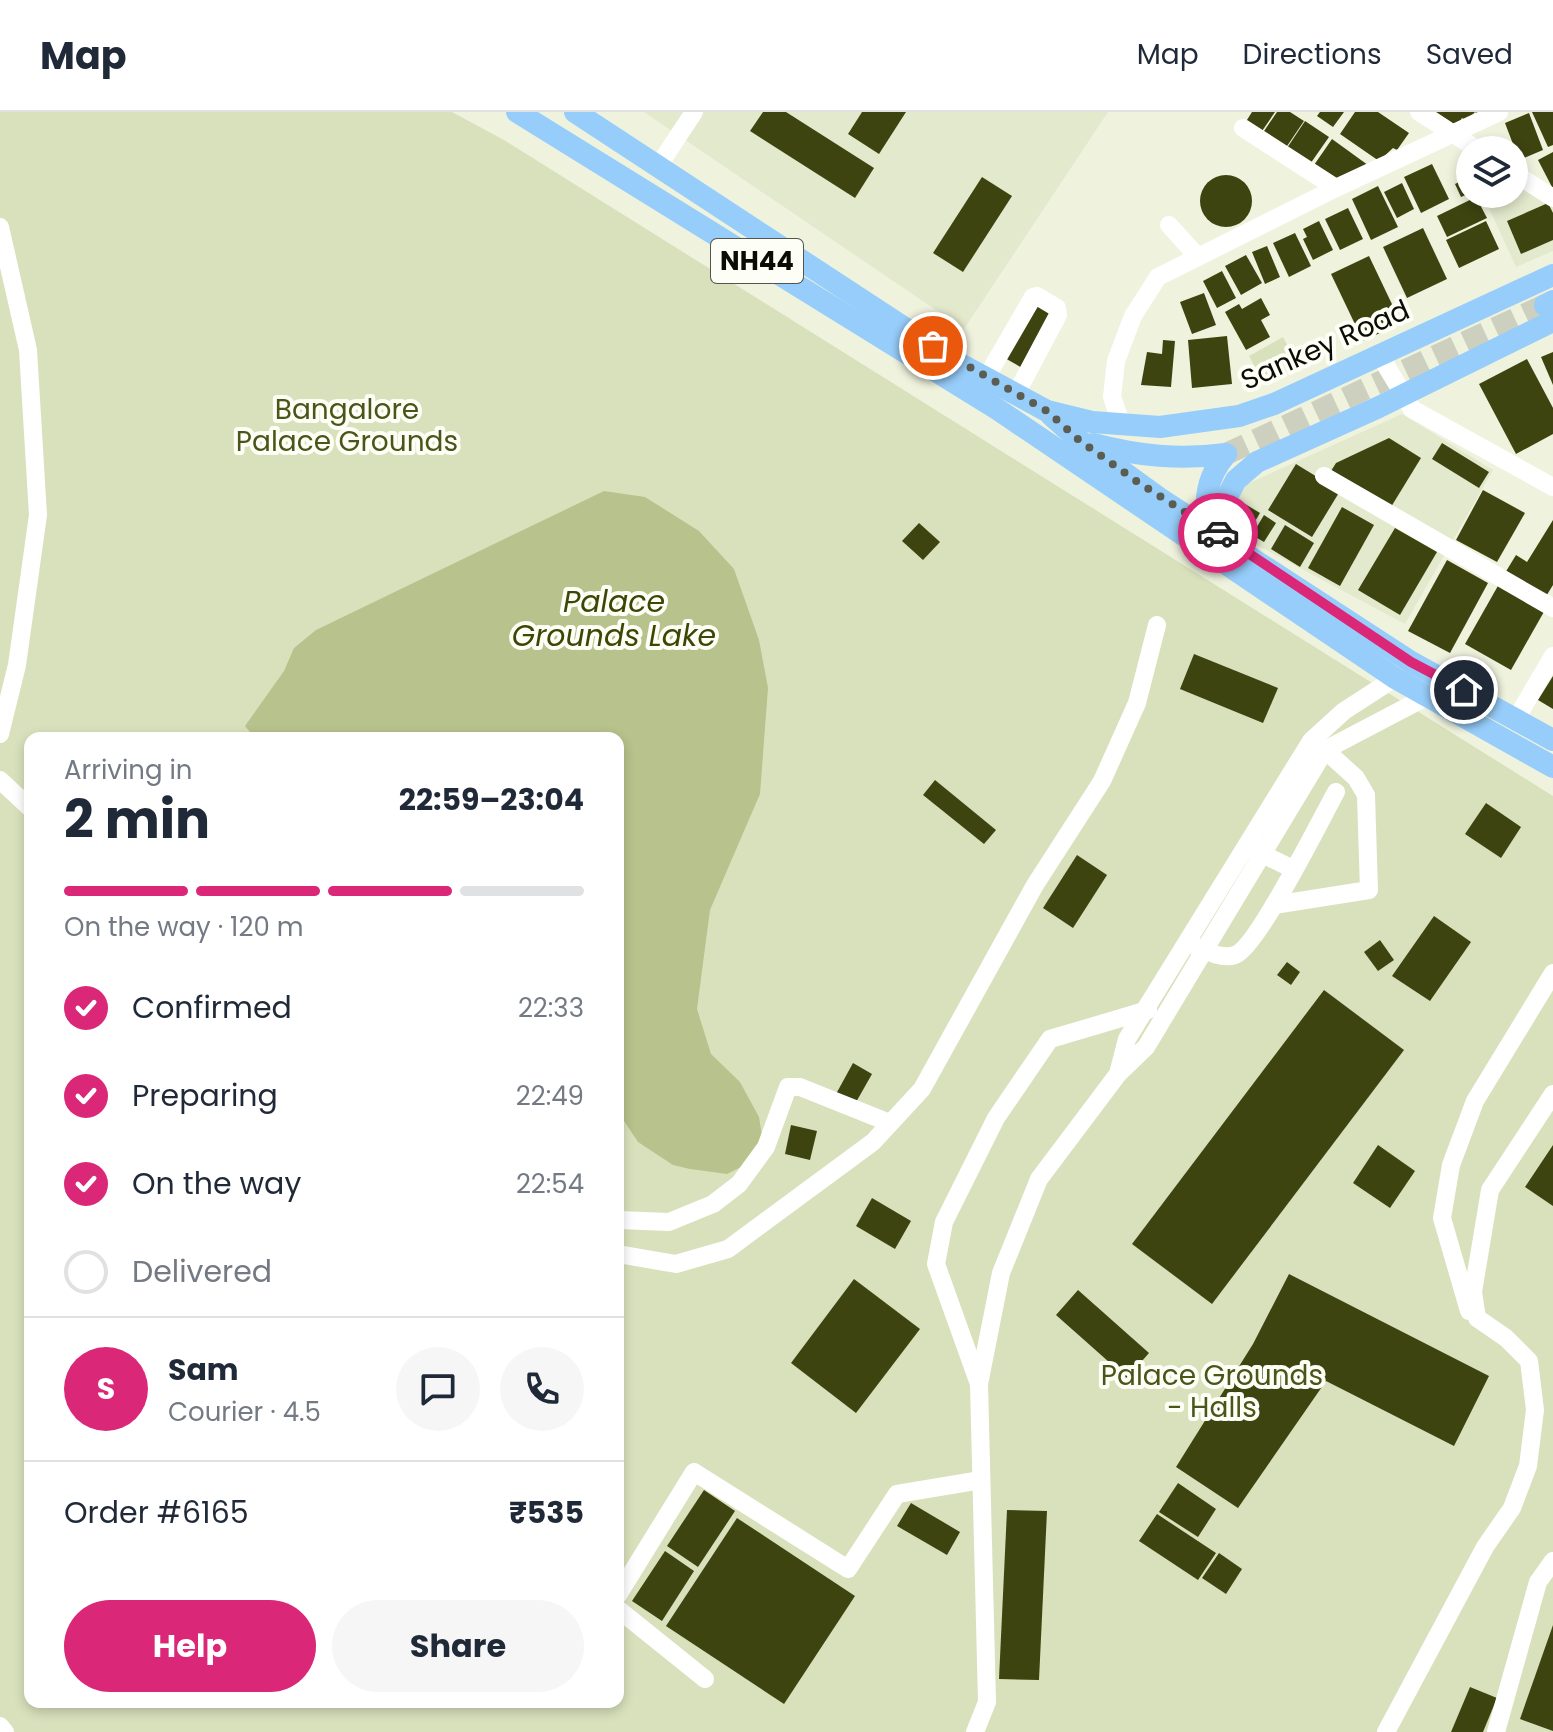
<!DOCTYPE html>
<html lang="en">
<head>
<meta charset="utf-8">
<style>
	body { margin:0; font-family:Poppins,sans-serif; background:#f6f6f7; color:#1f2937; height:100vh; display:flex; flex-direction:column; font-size:30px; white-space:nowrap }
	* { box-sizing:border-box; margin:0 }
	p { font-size:26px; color:#747a83 }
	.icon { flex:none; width:44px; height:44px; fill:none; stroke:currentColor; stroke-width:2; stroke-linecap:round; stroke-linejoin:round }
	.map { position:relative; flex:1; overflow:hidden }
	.side { position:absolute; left:24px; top:620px; width:600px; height:976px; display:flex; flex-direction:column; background:#fff; border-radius:16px; box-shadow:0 4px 12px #0003 }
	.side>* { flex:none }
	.controls { position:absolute; left:1456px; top:24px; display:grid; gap:16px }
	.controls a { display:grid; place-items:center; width:72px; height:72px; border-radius:50%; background:#fff; box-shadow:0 4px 12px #0003; font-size:40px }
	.pin { position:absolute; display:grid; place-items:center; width:68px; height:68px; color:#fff; margin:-34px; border:4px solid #fff; border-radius:50%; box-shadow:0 2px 8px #0007 }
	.courier { position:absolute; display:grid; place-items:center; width:80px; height:80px; margin:-40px; border:6px solid #db2777; border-radius:50%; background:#fff; color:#222; box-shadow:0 2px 10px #0007 }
	.summary em { font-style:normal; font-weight:700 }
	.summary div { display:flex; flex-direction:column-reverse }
	.summary { display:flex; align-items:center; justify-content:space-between; height:136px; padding:0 40px }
	h1 { font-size:52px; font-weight:700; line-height:60px }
	.bar { display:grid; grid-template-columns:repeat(4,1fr); gap:12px 8px; align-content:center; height:96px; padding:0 40px }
	.bar i { height:10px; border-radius:6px; background:#e0e1e3 }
	.bar .active { background:#db2777 }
	.bar p { grid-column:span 4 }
	.line { display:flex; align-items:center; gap:20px; padding:0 40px; border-top:2px solid #e0e1e3 }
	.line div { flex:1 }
	.round { display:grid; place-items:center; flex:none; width:84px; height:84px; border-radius:42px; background:#f6f6f7 }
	ol { padding:0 40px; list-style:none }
	li { display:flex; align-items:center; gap:24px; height:88px }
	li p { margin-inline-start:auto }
	li .icon { padding:8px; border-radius:50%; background:#db2777; color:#fff; stroke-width:4 }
	li:last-child { color:#747a83 }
	li i { width:44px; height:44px; border:4px solid #e0e1e3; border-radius:50% }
	.primary-button { display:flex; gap:16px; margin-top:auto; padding:16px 40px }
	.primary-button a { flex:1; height:92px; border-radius:48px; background:#db2777; color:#fff; font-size:32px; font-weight:700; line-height:92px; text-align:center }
	.primary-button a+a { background:#f6f6f7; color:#1f2937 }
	header { display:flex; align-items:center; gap:48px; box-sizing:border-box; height:112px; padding:0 40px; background:#fff; border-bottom:2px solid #e0e1e3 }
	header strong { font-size:38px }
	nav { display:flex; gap:44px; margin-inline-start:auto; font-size:28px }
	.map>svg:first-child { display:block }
</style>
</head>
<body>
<header>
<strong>Map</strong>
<nav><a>Map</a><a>Directions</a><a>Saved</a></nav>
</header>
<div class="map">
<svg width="1553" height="1620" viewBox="0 0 1553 1620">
	<rect width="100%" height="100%" fill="#eff3de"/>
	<g fill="#e3e9cd">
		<polygon points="644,0 1108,0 964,217"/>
		<polygon points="1514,68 1553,93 1553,139 1516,155 1483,83 1514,82"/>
		<polygon points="1402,302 1493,358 1405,512 1255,432 1227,411 1229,399 1247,372"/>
	</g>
	<g fill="#d9e1bc" fill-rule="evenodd">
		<path d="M 0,0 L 452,0 L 504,28 L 1553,684 L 1553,1620 L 0,1620 ZM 30,626 L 618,626 L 618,1590 L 30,1590 Z"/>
		<polygon points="1283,225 1298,254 1265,273 1249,244"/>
	</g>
	<polygon fill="#b8c28c" points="604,379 645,385 699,419 734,457 759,528 768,576 760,682 710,798 697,897 711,942 740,970 759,1005 762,1024 747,1052 727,1062 690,1057 673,1053 638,1030 618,1000 618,626 255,626 245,614 284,559 294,536 316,518"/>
	<g fill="#3d4410">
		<polygon points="763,0 786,0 874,56 855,86 750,19"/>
		<polygon points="862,0 906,0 879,42 848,22"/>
		<polygon points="1252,0 1275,0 1260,22 1245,11"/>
		<polygon points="1277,0 1290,0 1304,9 1283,40 1260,25"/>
		<polygon points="1320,0 1344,0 1333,15 1317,4"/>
		<polygon points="1355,0 1378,0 1409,21 1397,38 1393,36 1379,49 1340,22"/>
		<polygon points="1436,0 1483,0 1481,4 1475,0 1467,9 1462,6 1457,14"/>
		<polygon points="1532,0 1553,0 1553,33 1548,35"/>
		<polygon points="1529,1 1543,38 1519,48 1505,11"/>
		<polygon points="1305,9 1329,25 1308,55 1285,39"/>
		<polygon points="1332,27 1372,56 1333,71 1312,56"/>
		<polygon points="1553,40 1553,77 1538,48"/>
		<polygon points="1432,52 1449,87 1421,101 1404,65"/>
		<circle cx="1226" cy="89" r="26"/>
		<polygon points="982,65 1012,84 963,160 933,141"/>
		<polygon points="1470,65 1470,81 1461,85 1455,72"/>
		<polygon points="1402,71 1414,97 1397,106 1384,80"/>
		<polygon points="1378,74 1398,115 1371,128 1352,87"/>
		<polygon points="1476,85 1487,106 1447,125 1437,104"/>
		<polygon points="1548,91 1553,101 1553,128 1521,142 1507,109"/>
		<polygon points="1348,96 1363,127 1340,138 1325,107"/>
		<polygon points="1319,109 1333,138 1313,148 1303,127 1307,125 1303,117"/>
		<polygon points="1486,109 1499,137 1459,156 1446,128"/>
		<polygon points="1423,116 1447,167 1407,186 1383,135"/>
		<polygon points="1295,121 1311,154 1289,165 1273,131"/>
		<polygon points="1267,134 1280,165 1265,172 1252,140"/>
		<polygon points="1246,143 1262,171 1241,183 1225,154"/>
		<polygon points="1369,144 1401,211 1363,229 1331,162"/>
		<polygon points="1222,159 1236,186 1217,196 1203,169"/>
		<polygon points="1204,181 1216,213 1192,222 1180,190"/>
		<polygon points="1261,186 1270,203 1261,208 1270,225 1246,238 1225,200 1239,192 1242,197"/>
		<polygon points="1035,191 1056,203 1024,257 1003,245"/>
		<polygon points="1227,224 1232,272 1192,276 1188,228"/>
		<polygon points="1163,228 1175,229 1171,275 1141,273 1147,240 1162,242"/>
		<polygon points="1553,240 1553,273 1541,245"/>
		<polygon points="1527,247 1553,296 1553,322 1516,342 1479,272"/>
		<polygon points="1389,326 1421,346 1391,395 1331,359 1336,351"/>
		<polygon points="1442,331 1489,360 1479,376 1432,347"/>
		<polygon points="1296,352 1340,379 1312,425 1268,398"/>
		<polygon points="1483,378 1525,401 1497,450 1456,428"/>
		<polygon points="1245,392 1260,401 1248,421 1233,413"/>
		<polygon points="1342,395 1374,413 1340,474 1308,456"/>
		<polygon points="1264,403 1276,411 1264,430 1252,423"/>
		<polygon points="1553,408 1553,473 1545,486 1505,461 1516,443 1527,450"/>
		<polygon points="919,411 940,430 923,448 902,429"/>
		<polygon points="1285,413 1314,431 1300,455 1271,437"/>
		<polygon points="1395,416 1437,440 1400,503 1358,478"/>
		<polygon points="1447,448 1488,471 1450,541 1408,519"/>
		<polygon points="1499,472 1545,498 1511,558 1465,532"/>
		<polygon points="1194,542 1278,576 1263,611 1180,577"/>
		<polygon points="1553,564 1553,597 1538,588"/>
		<polygon points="935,668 996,718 984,732 923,683"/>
		<polygon points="1486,691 1521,715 1501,746 1465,722"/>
		<polygon points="1077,743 1107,763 1073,816 1043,796"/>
		<polygon points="1434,804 1471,830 1430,889 1392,864"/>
		<polygon points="1380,828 1394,848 1378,859 1364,840"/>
		<polygon points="1287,850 1300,860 1291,873 1277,863"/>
		<polygon points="1324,878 1404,938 1212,1192 1132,1132"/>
		<polygon points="853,951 872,962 855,992 836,982"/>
		<polygon points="791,1013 817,1019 810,1048 785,1042"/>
		<polygon points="1378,1033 1415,1059 1390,1096 1353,1071"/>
		<polygon points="1553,1033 1553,1094 1525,1075"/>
		<polygon points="872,1086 911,1109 895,1137 856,1114"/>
		<polygon points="1289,1162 1489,1264 1454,1334 1326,1269 1238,1396 1176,1355 1253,1232"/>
		<polygon points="854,1167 920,1217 856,1301 791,1251"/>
		<polygon points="1078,1178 1149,1241 1127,1266 1056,1203"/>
		<polygon points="1178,1371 1216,1397 1198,1425 1159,1400"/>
		<polygon points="704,1378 735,1399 698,1455 667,1434"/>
		<polygon points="911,1391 960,1420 947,1443 897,1414"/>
		<polygon points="1007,1398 1047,1399 1039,1568 999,1567"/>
		<polygon points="1157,1402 1216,1441 1198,1468 1139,1429"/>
		<polygon points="737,1406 855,1484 784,1592 666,1514"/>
		<polygon points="665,1439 694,1459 662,1509 632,1489"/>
		<polygon points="1219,1441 1242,1457 1226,1482 1202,1466"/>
		<polygon points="1553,1513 1553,1619 1520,1607"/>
		<polygon points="1470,1575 1497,1586 1483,1620 1451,1620"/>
	</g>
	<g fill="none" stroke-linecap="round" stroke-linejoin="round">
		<polyline stroke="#cdd0be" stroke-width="22" stroke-dasharray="22 11" stroke-linecap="butt" points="1226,342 1545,193"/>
		<g stroke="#fff" stroke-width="18">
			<polyline points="1419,0 1478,38"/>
			<polyline points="1243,16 1336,76"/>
			<polyline points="659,53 694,0"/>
			<polyline points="1514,61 1553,86"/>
			<polyline points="1169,113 1198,145"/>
			<polyline points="0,115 28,238 38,403 17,553 0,622"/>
			<polyline points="1379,242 1412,297 1553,375"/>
			<polyline points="986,266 1033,185 1037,184 1057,196 1058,203 1016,282"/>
			<polyline points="1121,311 1112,285 1116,249 1133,204 1158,165 1336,76 1499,0"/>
			<polyline points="1324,364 1553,496"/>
			<polyline points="1516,607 1553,544"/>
			<polyline points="0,668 30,696"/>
			<polyline points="1252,737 1293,757"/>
			<polyline points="1274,793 1369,778 1366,683 1356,666 1325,638"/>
			<path d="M 1193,833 C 1204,838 1222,848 1235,843 C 1257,836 1321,707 1336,680"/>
			<polyline points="1118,962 1127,927 1311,629 1344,599 1395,566"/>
			<polyline points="618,1108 669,1110 713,1092 739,1072 766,1035 788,975 800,975 890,1011"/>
			<polyline points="618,1142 676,1152 728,1137 873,1030 922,977 1035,773 1102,669 1137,591 1157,513"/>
			<polyline points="1469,1199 1442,1106 1451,1053 1475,989 1553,861"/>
			<polyline points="979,1272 936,1152 944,1110 996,1006 1050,927 1148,898"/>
			<polyline points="618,1483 694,1360 848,1457 897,1382 981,1368"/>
			<polyline points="618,1497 705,1567"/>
			<polyline points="0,1614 5,1620"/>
			<polyline points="975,1620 987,1590 979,1272 1001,1161 1039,1067 1118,962 1146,935 1325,638 1426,585"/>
			<polyline points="1386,1620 1485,1435 1512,1396 1528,1354 1535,1298 1529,1249 1506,1226 1477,1206 1473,1180 1490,1078 1553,982"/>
			<polyline points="1496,1620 1538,1470 1553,1449"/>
		</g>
		<g stroke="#97cdfa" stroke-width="22">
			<polyline points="517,0 997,297 1395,566 1553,655"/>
			<polyline points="575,0 958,251 1047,299 1092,310 1160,315 1239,304 1274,292 1553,163"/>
			<polyline points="1545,193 1553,189"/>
			<polyline points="1051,303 1079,328 1159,386 1411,550 1553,628"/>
			<path d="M 1093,332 C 1139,344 1179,348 1226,342"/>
			<path d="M 1211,416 C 1202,388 1207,365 1226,342"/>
			<polyline points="1230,428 1222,406 1226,387 1236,368 1257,350 1379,295 1553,209"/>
		</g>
	</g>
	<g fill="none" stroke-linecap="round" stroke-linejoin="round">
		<polyline stroke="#5b5d52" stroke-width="8" stroke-dasharray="0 14.4" points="933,234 1047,299 1079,328 1139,371 1218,421"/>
		<polyline stroke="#db2777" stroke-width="10" points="1218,421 1411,550 1464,578"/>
	</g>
	<g text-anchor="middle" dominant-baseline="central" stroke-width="8" stroke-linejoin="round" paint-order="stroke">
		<rect fill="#fdfff6" stroke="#54554e" stroke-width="2" x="711" y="127" width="92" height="44" rx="6"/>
		<g font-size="26" font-weight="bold" fill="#0b0c06">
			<text x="757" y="149">NH44</text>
		</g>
		<g font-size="28" fill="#0b0c06" stroke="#fdfff6">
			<text transform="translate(1325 233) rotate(-24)">Sankey Road</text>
		</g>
		<g font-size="28" fill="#4c5519" stroke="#fdfff6">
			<text x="347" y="297">Bangalore<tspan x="347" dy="32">Palace Grounds</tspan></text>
			<text x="1212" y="1263">Palace Grounds<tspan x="1212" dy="32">- Halls</tspan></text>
		</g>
		<g font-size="30" font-style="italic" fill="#3e4605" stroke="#fdfff6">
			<text x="614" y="489">Palace<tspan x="614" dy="34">Grounds Lake</tspan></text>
		</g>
	</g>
</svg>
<div class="controls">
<a><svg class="icon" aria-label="layers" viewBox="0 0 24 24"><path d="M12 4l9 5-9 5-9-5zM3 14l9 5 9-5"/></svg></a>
</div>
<div class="pin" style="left:933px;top:234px;background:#ea580c"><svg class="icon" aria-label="bag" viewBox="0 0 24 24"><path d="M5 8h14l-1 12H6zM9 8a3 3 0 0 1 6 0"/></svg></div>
<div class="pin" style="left:1464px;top:578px;background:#1f2937"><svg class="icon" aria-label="home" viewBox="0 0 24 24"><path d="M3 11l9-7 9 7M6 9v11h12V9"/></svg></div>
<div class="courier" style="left:1218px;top:421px"><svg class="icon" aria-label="car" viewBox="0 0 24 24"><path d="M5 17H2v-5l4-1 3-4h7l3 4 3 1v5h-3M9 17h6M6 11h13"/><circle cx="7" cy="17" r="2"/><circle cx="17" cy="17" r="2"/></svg></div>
<section class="side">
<div class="summary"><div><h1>2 min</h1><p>Arriving in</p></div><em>22:59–23:04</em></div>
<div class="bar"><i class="active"></i><i class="active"></i><i class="active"></i><i></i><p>On the way · 120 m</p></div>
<ol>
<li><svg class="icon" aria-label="check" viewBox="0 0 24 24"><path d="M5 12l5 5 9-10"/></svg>Confirmed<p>22:33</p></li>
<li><svg class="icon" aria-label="check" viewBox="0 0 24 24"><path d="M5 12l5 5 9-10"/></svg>Preparing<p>22:49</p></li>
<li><svg class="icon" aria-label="check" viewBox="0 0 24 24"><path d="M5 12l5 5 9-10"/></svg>On the way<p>22:54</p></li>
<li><i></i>Delivered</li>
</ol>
<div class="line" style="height:144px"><b class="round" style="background:#db2777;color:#fff">S</b><div><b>Sam</b><p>Courier · 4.5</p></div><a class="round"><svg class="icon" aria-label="chat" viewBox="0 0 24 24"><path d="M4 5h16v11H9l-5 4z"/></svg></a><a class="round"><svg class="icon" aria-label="phone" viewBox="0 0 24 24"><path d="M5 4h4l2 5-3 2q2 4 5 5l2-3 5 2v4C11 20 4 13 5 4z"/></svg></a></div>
<div class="line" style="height:104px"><div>Order #6165</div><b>₹535</b></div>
<div class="primary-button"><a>Help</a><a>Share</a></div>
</section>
</div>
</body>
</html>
